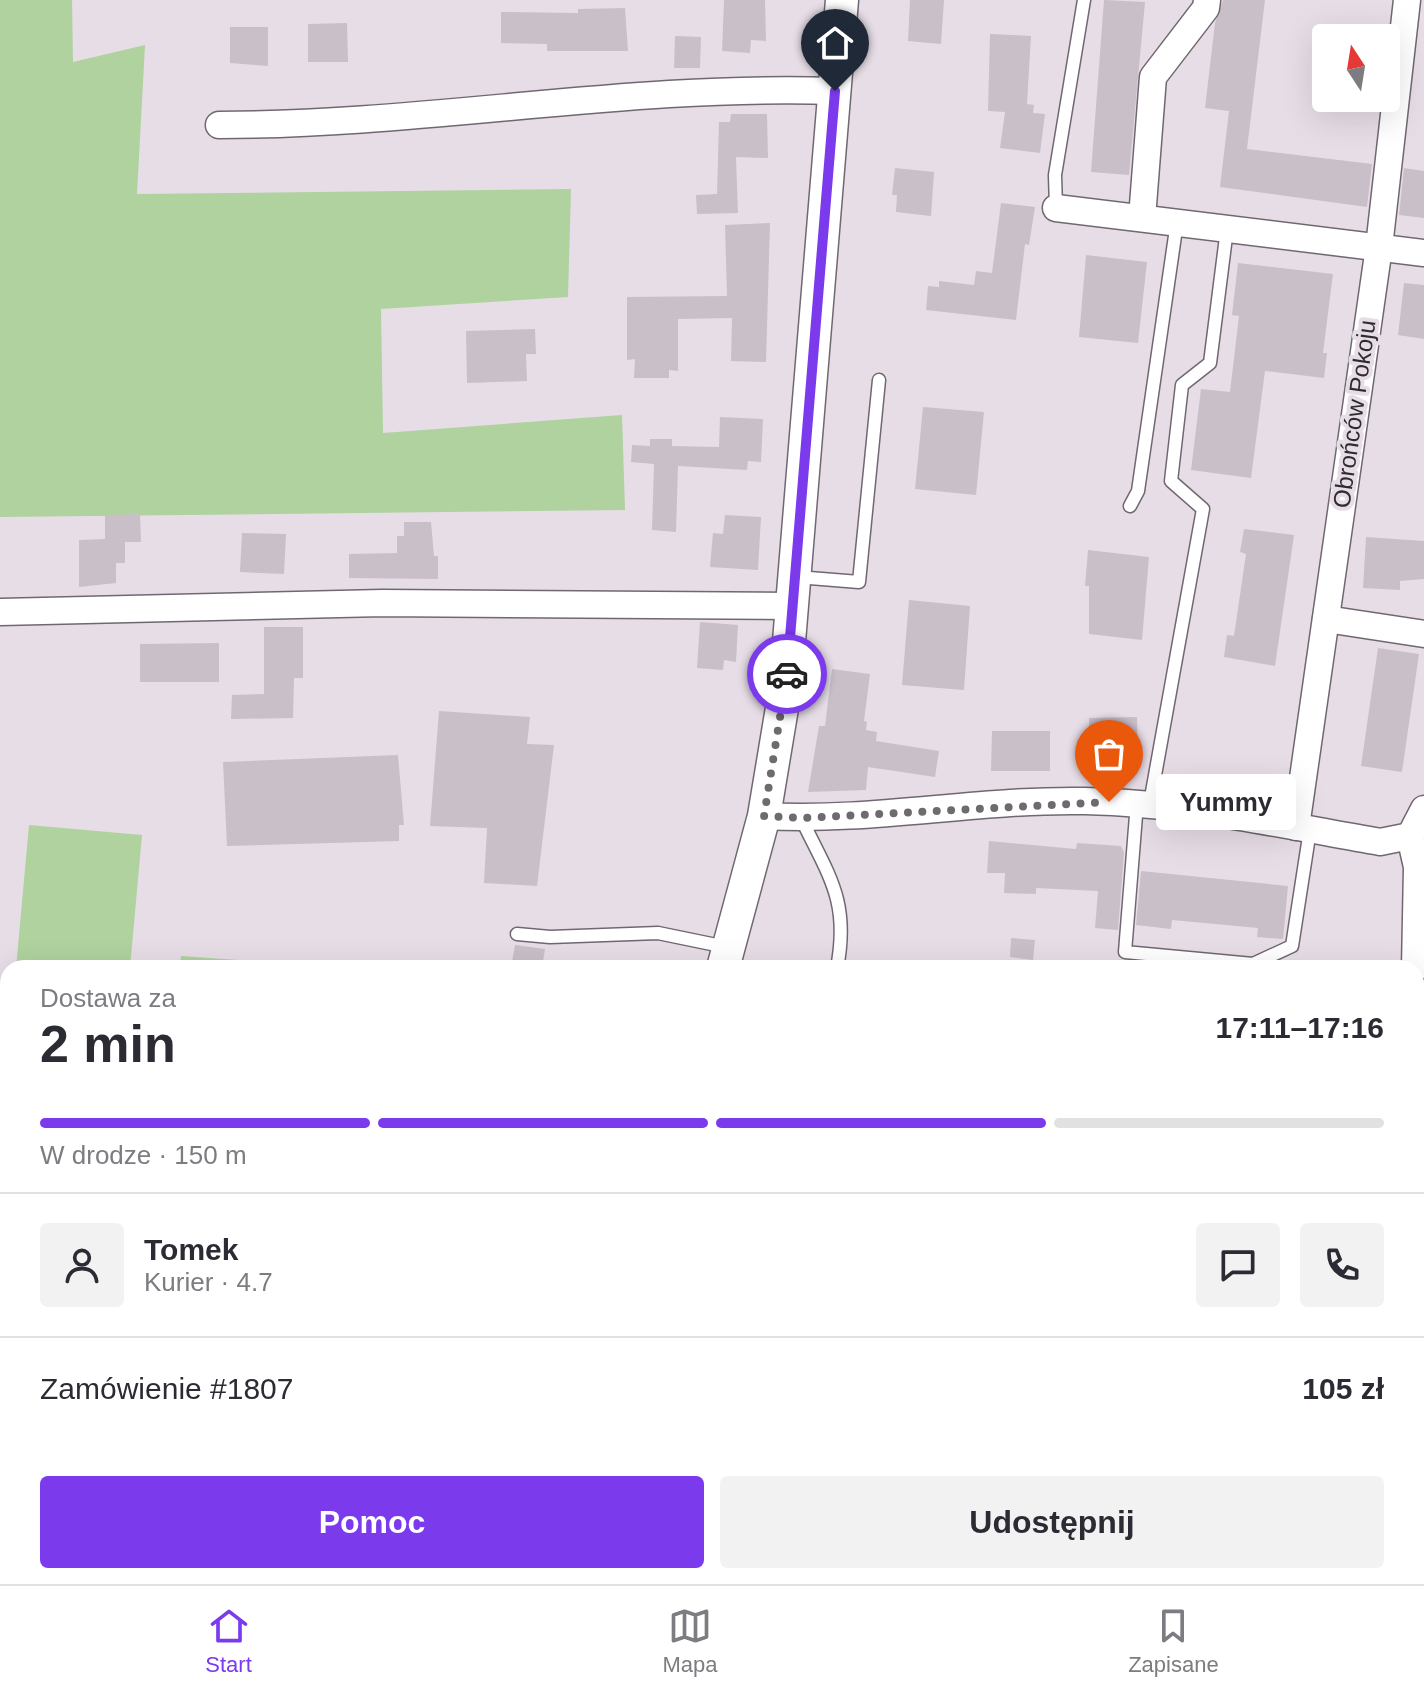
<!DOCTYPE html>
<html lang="pl">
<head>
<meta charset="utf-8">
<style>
	body { margin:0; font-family:Helvetica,sans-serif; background:#f2f2f3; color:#2b2b33; height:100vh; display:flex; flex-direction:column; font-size:30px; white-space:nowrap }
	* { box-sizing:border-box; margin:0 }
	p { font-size:26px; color:#7c7c81 }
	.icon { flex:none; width:44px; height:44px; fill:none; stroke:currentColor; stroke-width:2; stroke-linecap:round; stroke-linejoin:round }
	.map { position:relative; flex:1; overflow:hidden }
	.drawer { position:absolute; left:0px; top:960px; width:1424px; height:624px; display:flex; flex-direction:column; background:#fff; border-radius:24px 24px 0 0; box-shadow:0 8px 32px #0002 }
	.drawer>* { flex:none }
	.needle { width:52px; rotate:348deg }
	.tools { position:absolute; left:1312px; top:24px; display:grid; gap:16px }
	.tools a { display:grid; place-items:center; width:88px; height:88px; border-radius:8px; background:#fff; box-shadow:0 8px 32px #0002; font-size:40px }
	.pin { position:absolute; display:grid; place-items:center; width:68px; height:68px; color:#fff; margin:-82px -34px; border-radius:50% 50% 50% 0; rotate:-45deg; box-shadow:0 0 8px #0007 }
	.pin .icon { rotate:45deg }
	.courier { position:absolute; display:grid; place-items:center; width:80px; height:80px; margin:-40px; border:6px solid #7c3aed; border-radius:50%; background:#fff; color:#222; box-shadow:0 2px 10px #0007 }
	.bubble { position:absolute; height:56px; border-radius:8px; background:#fff; box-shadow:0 8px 32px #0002; font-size:26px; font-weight:600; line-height:56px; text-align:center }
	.overview em { font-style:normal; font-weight:600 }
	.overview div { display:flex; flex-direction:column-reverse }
	.overview { display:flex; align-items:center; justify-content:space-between; height:136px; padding:0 40px }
	h1 { font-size:52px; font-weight:600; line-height:60px }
	.bar { display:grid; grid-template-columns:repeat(4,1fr); gap:12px 8px; align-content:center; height:96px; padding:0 40px }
	.bar i { height:10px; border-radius:6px; background:#e1e1e2 }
	.bar .on { background:#7c3aed }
	.bar p { grid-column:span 4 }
	.line { display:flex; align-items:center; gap:20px; padding:0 40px; border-top:2px solid #e1e1e2 }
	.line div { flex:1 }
	.round { display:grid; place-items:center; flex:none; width:84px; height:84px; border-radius:8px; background:#f2f2f3 }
	.button { display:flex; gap:16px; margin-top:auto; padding:16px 40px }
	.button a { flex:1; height:92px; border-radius:8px; background:#7c3aed; color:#fff; font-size:32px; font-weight:600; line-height:92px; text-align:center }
	.button a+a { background:#f2f2f3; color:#2b2b33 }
	.tab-bar { display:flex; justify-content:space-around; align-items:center; height:112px; border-top:2px solid #e1e1e2; background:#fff; font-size:22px; color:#7c7c81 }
	.tab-bar a { display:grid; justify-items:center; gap:4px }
	.tab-bar .on { color:#7c3aed }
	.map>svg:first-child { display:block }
</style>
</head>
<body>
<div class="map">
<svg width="1424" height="1584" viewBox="0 0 1424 1584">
	<rect width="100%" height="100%" fill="#e7dde7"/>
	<g fill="#afd29f">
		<polygon points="0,0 72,0 73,62 145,45 137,194 571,189 568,297 381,309 383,433 622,415 625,510 0,517"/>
		<polygon points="29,825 142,835 130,968 16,968"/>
		<polygon points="181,956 252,961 251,968 180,968"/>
		<polygon points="0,1095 8,1095 8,1463 0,1466"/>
		<polygon points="796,1576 1296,1576 1290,1584 795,1584"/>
	</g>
	<g fill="#c9bfc9">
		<polygon points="724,0 765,0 766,41 751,40 750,53 722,51"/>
		<polygon points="910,0 944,0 941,44 908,41"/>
		<polygon points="1104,0 1145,2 1129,175 1091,172"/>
		<polygon points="1223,0 1265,0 1247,149 1372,164 1367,207 1220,187 1229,111 1205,108 1215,23"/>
		<polygon points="625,8 628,51 547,51 547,44 501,43 501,12 578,13 578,9"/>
		<polygon points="347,23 348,62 308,62 308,24"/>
		<polygon points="230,27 268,27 268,66 230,63"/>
		<polygon points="990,34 1031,36 1027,104 1034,105 1033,113 1045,114 1040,153 1000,148 1005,112 988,111"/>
		<polygon points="675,36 701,37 700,68 674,68"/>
		<polygon points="731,114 767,114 768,158 736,157 738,213 697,214 696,195 717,194 719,122 730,122"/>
		<polygon points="895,168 934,172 931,216 896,212 897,195 892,195"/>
		<polygon points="1404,168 1424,171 1424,218 1399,215"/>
		<polygon points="1001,203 1035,207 1029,245 1025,244 1016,320 926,310 928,286 939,287 939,281 974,285 976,271 992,273"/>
		<polygon points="770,223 766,362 731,361 732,318 678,319 678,371 669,370 669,378 634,378 635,359 627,360 627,297 727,296 725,225"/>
		<polygon points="1086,255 1147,262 1138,343 1079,337"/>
		<polygon points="1238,263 1333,274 1323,353 1327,353 1324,378 1265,371 1251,478 1191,470 1201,389 1230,392 1239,316 1232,315"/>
		<polygon points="1404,283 1424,285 1424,339 1398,335"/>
		<polygon points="535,329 536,354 526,354 527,381 467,383 466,331"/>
		<polygon points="923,407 984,412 976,495 915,489"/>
		<polygon points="720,417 763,419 761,462 748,461 747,470 678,466 676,532 652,530 654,464 631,462 632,445 650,446 650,439 672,439 672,446 719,447"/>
		<polygon points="140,514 141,542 125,542 125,563 116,563 116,583 79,587 79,540 105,539 105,515"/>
		<polygon points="725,515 761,517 758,570 710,567 713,533 723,534"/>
		<polygon points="404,522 431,522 434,556 438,556 438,579 349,578 349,554 397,553 397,536 404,536"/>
		<polygon points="1244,529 1294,535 1275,666 1224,657 1227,635 1234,636 1246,554 1240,552"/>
		<polygon points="242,533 286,534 284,574 240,572"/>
		<polygon points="1366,537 1424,541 1424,579 1400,581 1400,590 1363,588"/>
		<polygon points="1088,550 1149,557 1142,640 1089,634 1089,586 1085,586"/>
		<polygon points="909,600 970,606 964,690 902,685"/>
		<polygon points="700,622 738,625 736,662 724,660 723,670 697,668"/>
		<polygon points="264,627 303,627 303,678 294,678 293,718 231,719 232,695 264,694"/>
		<polygon points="219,643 219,682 140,682 140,644"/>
		<polygon points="1378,648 1419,654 1402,772 1361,766"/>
		<polygon points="832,669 870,674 864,721 867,722 866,730 877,732 876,741 939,751 935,777 868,767 866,790 808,792 819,726 825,726"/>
		<polygon points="439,711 530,717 527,744 554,745 537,886 484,883 487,828 430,826"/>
		<polygon points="1137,717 1138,765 1090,766 1089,718"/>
		<polygon points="992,731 1050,731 1050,771 991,771"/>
		<polygon points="398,755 404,825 399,825 399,841 227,846 223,762"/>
		<polygon points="989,841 1076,849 1077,843 1121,846 1124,853 1118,930 1095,928 1098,891 1036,888 1036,894 1004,893 1005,873 987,873"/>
		<polygon points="1141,871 1288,886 1283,939 1257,937 1258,928 1172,920 1171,929 1136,925"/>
		<polygon points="1011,938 1035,940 1033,960 1010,957"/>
		<polygon points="515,945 545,949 542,968 511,968"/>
	</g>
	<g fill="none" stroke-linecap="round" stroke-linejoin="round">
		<g stroke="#706871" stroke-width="15">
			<g id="service">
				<polyline points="1056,208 1055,175 1084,0"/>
				<polyline points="1130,506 1138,491 1177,222"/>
				<polyline points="797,577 859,582 879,380"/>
				<polyline points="1137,803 1125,952 1253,964 1292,946 1310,830"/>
				<polyline points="1150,803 1203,509 1171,481 1182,385 1210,363 1227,229"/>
				<path d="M 801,818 C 828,875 850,900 837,968"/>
				<polyline points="517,934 550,937 658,933 726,947"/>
				<polyline points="1416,1404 1424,1404"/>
				<polyline points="1416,1474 1424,1474"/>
				<polyline points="138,1584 139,1576"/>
			</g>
		</g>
		<g stroke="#706871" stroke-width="29">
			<g id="minor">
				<path d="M 219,125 C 425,125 630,84 835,91"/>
				<polyline points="1056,208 1424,253"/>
				<polyline points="1142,218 1153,77 1206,8 1207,0"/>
				<polyline points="0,612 382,603 794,606"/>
				<polyline points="1326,619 1424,634"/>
				<path d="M 764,816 C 871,822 978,799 1085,801 C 1184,803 1283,825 1380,842 L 1410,836 L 1424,809"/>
				<polyline points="1296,827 1379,247 1407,0"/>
				<polyline points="1410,836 1417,867 1415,968"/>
				<polyline points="1416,1096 1424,1096"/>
			</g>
		</g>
		<g stroke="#706871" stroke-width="35">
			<g id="tertiary">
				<polyline points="723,968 764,816 785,690 842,0"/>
				<polyline points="514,1584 516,1576"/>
			</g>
		</g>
		<use href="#service" stroke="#fff" stroke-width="12"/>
		<use href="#minor" stroke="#fff" stroke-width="26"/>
		<use href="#tertiary" stroke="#fff" stroke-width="32"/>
	</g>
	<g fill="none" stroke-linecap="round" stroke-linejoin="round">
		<polyline stroke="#6f6a6f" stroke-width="8" stroke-dasharray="0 14.4" points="787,674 764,816 801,818 1109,802"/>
		<polyline stroke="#7c3aed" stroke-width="10" points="787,674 835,91"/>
	</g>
	<g text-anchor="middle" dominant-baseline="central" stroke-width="8" stroke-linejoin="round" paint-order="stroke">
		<g font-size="24" fill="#2f2c2f" stroke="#e7dde7">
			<text transform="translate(1354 414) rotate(-82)">Obrońców Pokoju</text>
		</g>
	</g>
</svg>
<div class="tools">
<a><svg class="needle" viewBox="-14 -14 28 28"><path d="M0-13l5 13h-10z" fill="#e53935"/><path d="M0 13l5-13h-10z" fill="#7c7c81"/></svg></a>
</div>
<div class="pin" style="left:1109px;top:802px;background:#ea580c"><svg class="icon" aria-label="bag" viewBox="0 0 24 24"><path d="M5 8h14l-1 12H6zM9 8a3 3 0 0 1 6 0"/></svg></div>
<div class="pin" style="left:835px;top:91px;background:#1f2937"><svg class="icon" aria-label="home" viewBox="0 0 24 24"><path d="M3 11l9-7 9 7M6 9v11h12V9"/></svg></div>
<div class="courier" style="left:787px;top:674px"><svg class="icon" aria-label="car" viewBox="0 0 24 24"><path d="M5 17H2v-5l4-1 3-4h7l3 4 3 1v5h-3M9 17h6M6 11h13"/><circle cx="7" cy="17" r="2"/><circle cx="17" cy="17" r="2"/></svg></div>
<div class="bubble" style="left:1156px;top:774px;width:140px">Yummy</div>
<section class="drawer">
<div class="overview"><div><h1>2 min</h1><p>Dostawa za</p></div><em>17:11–17:16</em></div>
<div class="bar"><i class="on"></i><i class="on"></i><i class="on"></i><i></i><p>W drodze · 150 m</p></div>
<div class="line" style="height:144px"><a class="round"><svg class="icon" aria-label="person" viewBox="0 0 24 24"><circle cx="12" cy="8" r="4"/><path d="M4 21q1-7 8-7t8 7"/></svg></a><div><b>Tomek</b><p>Kurier · 4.7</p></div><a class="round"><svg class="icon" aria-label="chat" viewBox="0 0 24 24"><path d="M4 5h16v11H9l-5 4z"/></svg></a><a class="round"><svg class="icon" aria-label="phone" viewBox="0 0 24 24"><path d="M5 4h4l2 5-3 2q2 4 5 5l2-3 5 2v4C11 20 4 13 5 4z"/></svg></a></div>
<div class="line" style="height:104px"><div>Zamówienie #1807</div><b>105 zł</b></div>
<div class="button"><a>Pomoc</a><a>Udostępnij</a></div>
</section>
</div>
<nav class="tab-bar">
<a class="on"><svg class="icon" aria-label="home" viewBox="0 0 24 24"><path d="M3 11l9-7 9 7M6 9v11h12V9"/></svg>Start</a>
<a><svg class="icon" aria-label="map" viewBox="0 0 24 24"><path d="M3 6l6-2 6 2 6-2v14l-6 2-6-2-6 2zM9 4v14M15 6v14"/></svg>Mapa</a>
<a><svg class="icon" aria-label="saved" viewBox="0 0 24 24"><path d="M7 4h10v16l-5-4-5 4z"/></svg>Zapisane</a>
</nav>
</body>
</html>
